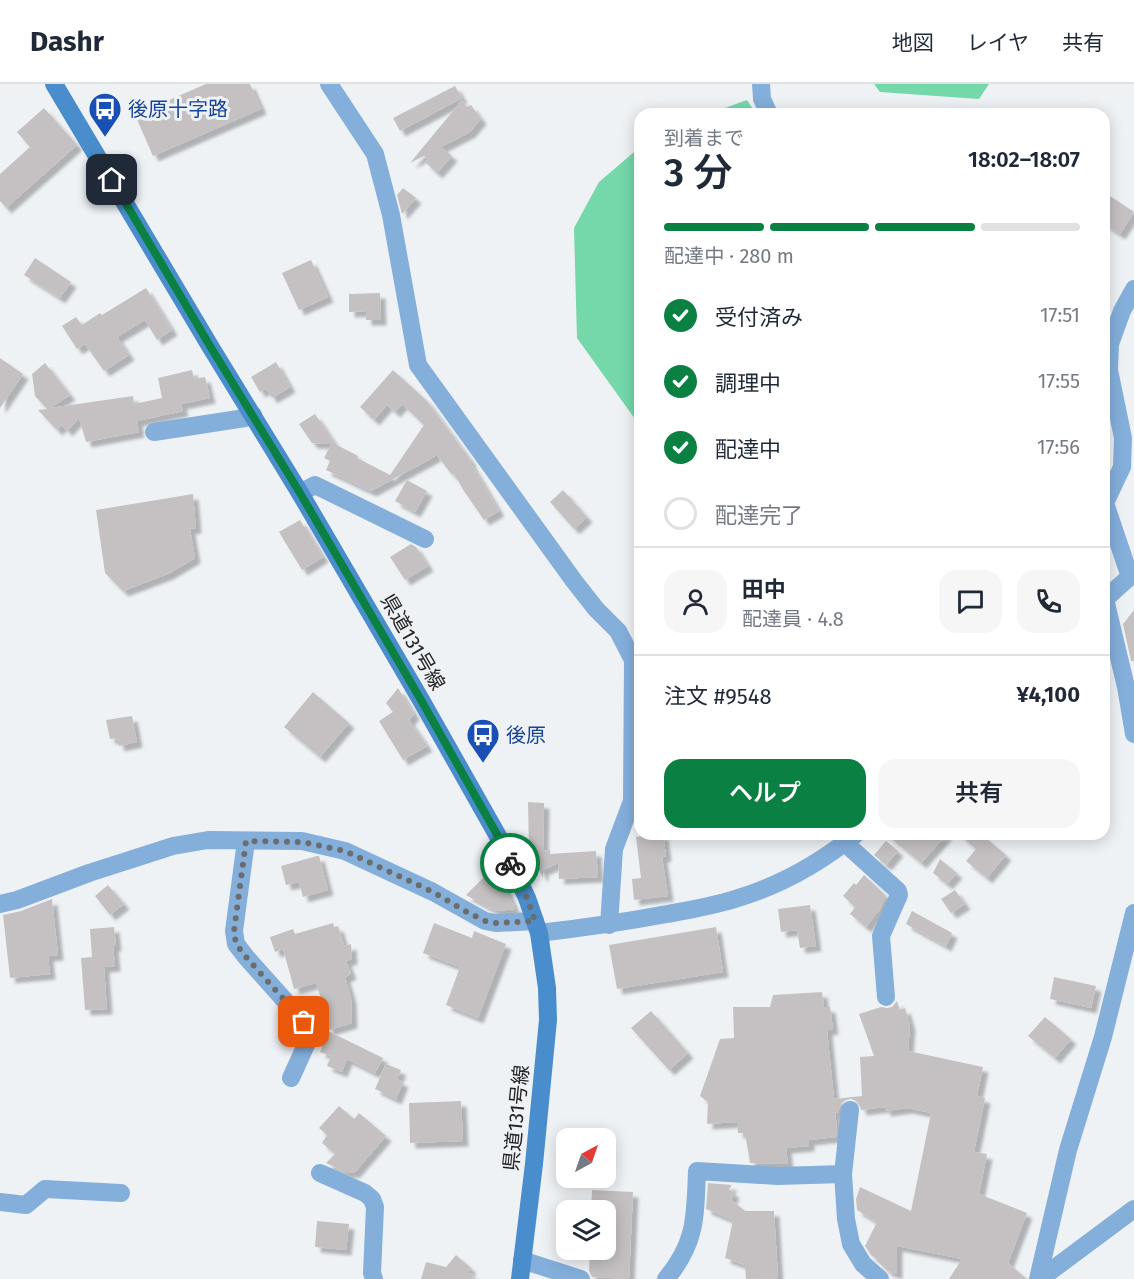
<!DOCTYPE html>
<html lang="ja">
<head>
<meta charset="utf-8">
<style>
	body { margin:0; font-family:"Fira Sans","Noto Sans JP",sans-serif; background:#f6f6f7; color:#1f2937; height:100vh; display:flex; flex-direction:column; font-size:22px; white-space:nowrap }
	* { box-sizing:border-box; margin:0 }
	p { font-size:20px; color:#747a83 }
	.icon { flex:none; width:33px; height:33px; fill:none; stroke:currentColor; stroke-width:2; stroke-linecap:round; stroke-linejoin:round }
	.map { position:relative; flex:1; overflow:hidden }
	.panel { position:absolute; left:634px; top:24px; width:476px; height:732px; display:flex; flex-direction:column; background:#fff; border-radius:18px; box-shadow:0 3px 15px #0003 }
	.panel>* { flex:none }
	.needle { width:39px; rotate:40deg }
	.tools { position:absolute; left:556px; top:1044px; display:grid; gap:12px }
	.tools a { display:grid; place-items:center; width:60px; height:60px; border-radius:12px; background:#fff; box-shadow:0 3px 15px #0003; font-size:30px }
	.pin { position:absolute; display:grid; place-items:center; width:51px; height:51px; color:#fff; margin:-26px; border-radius:12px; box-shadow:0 3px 9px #0006 }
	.courier { position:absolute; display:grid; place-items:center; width:60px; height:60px; margin:-30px; border:4px solid #0b8043; border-radius:50%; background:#fff; color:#222; box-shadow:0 2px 8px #0007 }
	.overview em { font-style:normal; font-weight:600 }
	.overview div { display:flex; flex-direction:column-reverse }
	.overview { display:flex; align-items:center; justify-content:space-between; height:102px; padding:0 30px }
	h1 { font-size:39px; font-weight:600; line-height:45px }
	.bar { display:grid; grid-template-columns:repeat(4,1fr); gap:9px 6px; align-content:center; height:72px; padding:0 30px }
	.bar i { height:8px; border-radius:4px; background:#e0e1e3 }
	.bar .on { background:#0b8043 }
	.bar p { grid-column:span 4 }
	.line { display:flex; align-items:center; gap:15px; padding:0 30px; border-top:2px solid #e0e1e3 }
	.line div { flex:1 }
	.round { display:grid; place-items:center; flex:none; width:63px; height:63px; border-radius:18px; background:#f6f6f7 }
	ol { padding:0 30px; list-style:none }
	li { display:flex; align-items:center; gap:18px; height:66px }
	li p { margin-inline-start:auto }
	li .icon { padding:6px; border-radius:50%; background:#0b8043; color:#fff; stroke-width:4 }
	li:last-child { color:#747a83 }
	li i { width:33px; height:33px; border:3px solid #e0e1e3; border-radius:50% }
	.primary-button { display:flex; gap:12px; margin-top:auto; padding:12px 30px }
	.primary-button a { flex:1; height:69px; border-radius:18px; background:#0b8043; color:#fff; font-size:24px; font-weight:600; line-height:69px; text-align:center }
	.primary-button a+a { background:#f6f6f7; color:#1f2937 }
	header { display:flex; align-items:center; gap:36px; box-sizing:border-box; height:84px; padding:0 30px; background:#fff; border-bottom:2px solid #e0e1e3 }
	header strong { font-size:28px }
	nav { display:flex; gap:33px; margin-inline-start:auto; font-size:21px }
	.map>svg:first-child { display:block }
</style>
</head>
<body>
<header>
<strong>Dashr</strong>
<nav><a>地図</a><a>レイヤ</a><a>共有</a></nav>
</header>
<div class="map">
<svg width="1134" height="1195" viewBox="0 0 1134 1195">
	<defs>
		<filter id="shadow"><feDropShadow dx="5.5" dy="5.5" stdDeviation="1.5" flood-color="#0004"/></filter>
	</defs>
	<rect width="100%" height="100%" fill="#eff2f5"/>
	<g fill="#74d8aa">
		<polygon points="874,0 989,0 979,15 880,8"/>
		<polygon points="747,16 756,30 708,30"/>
		<polygon points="640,63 640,342 577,254 574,144 599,98"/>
	</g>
	<g fill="#c5c1c2" filter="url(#shadow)">
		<polygon points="206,0 250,0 261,25 153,72 135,31"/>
		<polygon points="455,2 462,14 400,47 393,34"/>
		<polygon points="462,16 467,23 471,21 481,35 470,48 441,63 452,72 437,89 425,78 428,75 424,72 410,79"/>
		<polygon points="44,24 77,61 6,124 0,117 0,90 30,63 17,48"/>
		<polygon points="403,104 416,114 402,130 397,111"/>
		<polygon points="1104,108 1134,128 1120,150 1104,140"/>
		<polygon points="35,174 71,198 60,214 24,191"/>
		<polygon points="311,176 328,213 299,226 282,189"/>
		<polygon points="146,204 172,246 157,256 145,236 117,253 129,271 104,287 85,260 77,265 62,242 76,233 82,241 100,229 102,231"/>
		<polygon points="380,209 381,236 366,236 366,227 349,228 349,210"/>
		<polygon points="0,274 23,290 0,324"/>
		<polygon points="276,278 290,303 272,314 266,305 260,308 251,293"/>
		<polygon points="45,279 70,311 50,324 133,312 134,320 162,314 158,294 192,286 194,295 205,293 210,314 181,320 183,327 137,337 139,348 86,358 79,334 67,347 62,341 57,346 38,326 47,325 35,312 32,290"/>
		<polygon points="393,286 427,317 471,377 470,378 499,427 484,436 464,407 454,390 452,391 436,370 434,373 371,407 326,386 330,377 324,374 331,360 312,359 299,340 315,330 335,360 358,372 357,374 390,391 424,341 402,320 395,328 387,321 374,336 360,323"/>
		<polygon points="407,396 427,407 415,428 395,417"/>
		<polygon points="563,406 587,433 574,445 550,418"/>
		<polygon points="193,410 196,444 190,445 195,474 168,490 123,507 105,489 96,426"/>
		<polygon points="300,436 323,473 302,486 279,448"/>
		<polygon points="411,460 416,463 428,482 405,496 390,473"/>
		<polygon points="1134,526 1134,577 1131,577 1123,540"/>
		<polygon points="398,604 414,630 409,636 427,662 403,676 379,637 393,628 386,619"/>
		<polygon points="313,608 349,639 320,673 284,643"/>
		<polygon points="132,632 137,658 119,662 117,654 110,655 106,636"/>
		<polygon points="528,718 544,719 543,767 550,766 550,770 596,767 598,793 559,795 558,779 543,786 543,794 529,766"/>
		<polygon points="663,750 666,772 662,773 668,812 634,816 632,795 641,794 636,753"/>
		<polygon points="886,750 947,750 921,779"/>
		<polygon points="959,750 981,750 1006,771 987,794 966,777 976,765"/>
		<polygon points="886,757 898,767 886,781 874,771"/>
		<polygon points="317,772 319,772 328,806 303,813 299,798 286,801 281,782"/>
		<polygon points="940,775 957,789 947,800 933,789"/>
		<polygon points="495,782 515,825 496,827 466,811"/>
		<polygon points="864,791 886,812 880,825 866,843 850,830 855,823 843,812 854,799 856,801"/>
		<polygon points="108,801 124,820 110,831 95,812"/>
		<polygon points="955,806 965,820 951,829 941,815"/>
		<polygon points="52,815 58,871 48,872 50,890 10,894 3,831 21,827"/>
		<polygon points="810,821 816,862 800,864 797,846 781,848 778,825"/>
		<polygon points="912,827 952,849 946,862 906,840"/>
		<polygon points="333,839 334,843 338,842 344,862 351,860 352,875 346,877 351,890 345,893 351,914 352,939 329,946 323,929 325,928 316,899 294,905 283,865 275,868 270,853 293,845 295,850"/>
		<polygon points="434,839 472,854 474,847 506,860 478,934 446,921 460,883 423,869"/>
		<polygon points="114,843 116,862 113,862 115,882 104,883 107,925 85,926 81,874 92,873 90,845"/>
		<polygon points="716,843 723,888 617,905 609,861"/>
		<polygon points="1054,893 1096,902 1091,924 1050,915"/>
		<polygon points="822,908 824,923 830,923 833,945 827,946 834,1015 862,1012 860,973 874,972 859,930 881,923 887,924 892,923 897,917 900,926 905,924 910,941 908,967 983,983 977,1012 985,1014 974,1068 987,1070 979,1110 1027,1129 1008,1179 1027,1195 949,1195 962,1175 897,1162 897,1190 888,1187 877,1177 877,1175 871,1171 865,1162 877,1138 857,1126 856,1115 860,1103 911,1127 931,1029 907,1024 885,1027 885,1023 861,1026 860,1021 856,1017 851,1015 846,1016 841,1020 838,1028 835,1029 837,1044 836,1053 809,1056 809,1062 786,1064 788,1080 750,1079 745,1049 738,1049 737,1038 707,1040 708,1018 700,1012 720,955 734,954 733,923 770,923 773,911"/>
		<polygon points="651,927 688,969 669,986 631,944"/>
		<polygon points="1045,933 1071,955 1055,974 1028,952"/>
		<polygon points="328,947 383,974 375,989 347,975 342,988 327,982 331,972 320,968"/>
		<polygon points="386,980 401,986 397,995 403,998 396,1015 375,1005"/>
		<polygon points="461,1017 463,1057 410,1059 409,1019"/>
		<polygon points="339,1022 354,1035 359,1029 386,1052 355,1088 347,1089 326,1079 335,1070 322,1059 327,1051 319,1044"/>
		<polygon points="708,1099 732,1101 729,1105 734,1109 731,1116 745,1127 774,1127 778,1194 746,1195 745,1181 725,1174 733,1136 706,1125"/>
		<polygon points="592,1106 633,1108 629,1195 592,1193 589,1187 590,1166 606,1166 606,1126 591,1126"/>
		<polygon points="317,1137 349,1140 346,1166 315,1163"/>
		<polygon points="456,1171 471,1184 467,1189 473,1190 472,1195 421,1195 426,1178 446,1183"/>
	</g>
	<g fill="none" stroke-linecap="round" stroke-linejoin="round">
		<g stroke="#84afdb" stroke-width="18">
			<polyline points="329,0 375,70 391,131 418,281 574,497 596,525 618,547 633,576 632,717 614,765 609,841"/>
			<polyline points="761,0 762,15 769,30"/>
			<polyline points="154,348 245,334 253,331"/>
			<polyline points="300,409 315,401 425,455"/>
			<polyline points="1130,493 1105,419 1122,383 1123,354 1109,286 1110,260 1122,227 1134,205"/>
			<polyline points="1105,515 1126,603 1134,650"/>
			<polyline points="1104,516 1134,489"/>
			<polyline points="246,757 234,847 236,860 246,873 304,938 310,952 291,994"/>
			<polyline points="845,759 898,807 899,811 881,852 886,913"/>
			<polyline points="0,820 17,816 89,789 173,762 208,756 302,757 345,767 433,808 485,837 496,839 535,837"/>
			<path d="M 539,849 C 582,844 624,838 667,830 C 689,826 713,822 735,815 C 779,802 820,779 856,750"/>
			<polyline points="850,1026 843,1090 846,1135 851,1160 863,1180 880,1195"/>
			<polyline points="320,1089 365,1109 372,1115 375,1123 372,1189 374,1195"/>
			<polyline points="0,1118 26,1121 45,1105 121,1109"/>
			<polyline points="522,1176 581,1195"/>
			<path d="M 666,1195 C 697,1158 695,1132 697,1087 L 778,1092 L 843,1090"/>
			<polyline points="1038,1195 1068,1066 1103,953 1134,829"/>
			<polyline points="1040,1195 1134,1125"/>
		</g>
		<polyline stroke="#4a8dcd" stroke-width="18" points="54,0 210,262 300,409 421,616 499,754 527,814 539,849 547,904 548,936 534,1080 520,1195"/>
	</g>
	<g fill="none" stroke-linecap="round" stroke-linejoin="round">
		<polyline stroke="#6a6c6e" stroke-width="6" stroke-dasharray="0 10.8" points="304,938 246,873 236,860 234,847 246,757 302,758 345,767 433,808 465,827 485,837 496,839 535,837 527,814 510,779"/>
		<polyline stroke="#0b8043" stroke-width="8" points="112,96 210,262 300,409 421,616 499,754 510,779"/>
	</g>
	<defs>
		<g id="bus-pin" transform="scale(1.725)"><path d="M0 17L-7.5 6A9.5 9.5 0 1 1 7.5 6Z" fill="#1a4fb4" stroke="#eff2f5"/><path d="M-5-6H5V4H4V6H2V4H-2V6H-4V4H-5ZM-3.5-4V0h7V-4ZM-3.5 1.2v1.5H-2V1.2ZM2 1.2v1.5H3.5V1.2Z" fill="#fff"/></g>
	</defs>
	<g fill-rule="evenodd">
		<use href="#bus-pin" x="105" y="25"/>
		<use href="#bus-pin" x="483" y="651"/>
	</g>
	<g text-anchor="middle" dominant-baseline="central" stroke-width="6" stroke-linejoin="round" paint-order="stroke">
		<g font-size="20" fill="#164399" stroke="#eff2f5" text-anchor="start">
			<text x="128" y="25">後原十字路</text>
			<text x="506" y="651">後原</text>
		</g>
		<g font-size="20" fill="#232425" stroke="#eff2f5">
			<text transform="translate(413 558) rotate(60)">県道131号線</text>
			<text transform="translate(516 1034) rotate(-84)">県道131号線</text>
		</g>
	</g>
</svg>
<div class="tools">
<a><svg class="needle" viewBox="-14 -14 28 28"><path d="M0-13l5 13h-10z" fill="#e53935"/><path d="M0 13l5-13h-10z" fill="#747a83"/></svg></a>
<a><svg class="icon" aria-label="layers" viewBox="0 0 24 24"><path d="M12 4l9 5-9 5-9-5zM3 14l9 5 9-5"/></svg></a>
</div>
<div class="pin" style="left:304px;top:938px;background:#ea580c"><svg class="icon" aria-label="bag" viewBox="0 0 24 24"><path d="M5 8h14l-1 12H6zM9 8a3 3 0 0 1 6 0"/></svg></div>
<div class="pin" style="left:112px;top:96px;background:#1f2937"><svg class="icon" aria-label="home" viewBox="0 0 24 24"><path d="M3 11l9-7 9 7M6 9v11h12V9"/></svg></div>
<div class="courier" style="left:510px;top:779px"><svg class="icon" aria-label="bike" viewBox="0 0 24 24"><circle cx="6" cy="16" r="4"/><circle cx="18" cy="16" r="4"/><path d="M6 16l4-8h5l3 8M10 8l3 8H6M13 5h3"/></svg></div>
<section class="panel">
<div class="overview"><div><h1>3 分</h1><p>到着まで</p></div><em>18:02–18:07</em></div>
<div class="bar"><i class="on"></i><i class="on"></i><i class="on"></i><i></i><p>配達中 · 280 m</p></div>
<ol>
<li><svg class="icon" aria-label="check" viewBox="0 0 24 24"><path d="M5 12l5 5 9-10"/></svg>受付済み<p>17:51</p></li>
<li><svg class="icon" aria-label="check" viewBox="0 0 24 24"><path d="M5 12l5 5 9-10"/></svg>調理中<p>17:55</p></li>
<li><svg class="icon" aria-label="check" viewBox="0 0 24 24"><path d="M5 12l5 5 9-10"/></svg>配達中<p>17:56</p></li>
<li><i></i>配達完了</li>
</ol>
<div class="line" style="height:108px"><a class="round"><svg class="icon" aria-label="person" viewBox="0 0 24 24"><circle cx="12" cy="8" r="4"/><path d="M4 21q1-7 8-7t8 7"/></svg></a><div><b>田中</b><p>配達員 · 4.8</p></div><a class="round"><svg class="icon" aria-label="chat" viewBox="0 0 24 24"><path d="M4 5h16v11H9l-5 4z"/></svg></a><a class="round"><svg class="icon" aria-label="phone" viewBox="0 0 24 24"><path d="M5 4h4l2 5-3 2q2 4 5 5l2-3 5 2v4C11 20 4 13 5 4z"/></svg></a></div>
<div class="line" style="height:78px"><div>注文 #9548</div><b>¥4,100</b></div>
<div class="primary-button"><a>ヘルプ</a><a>共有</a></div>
</section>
</div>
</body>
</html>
